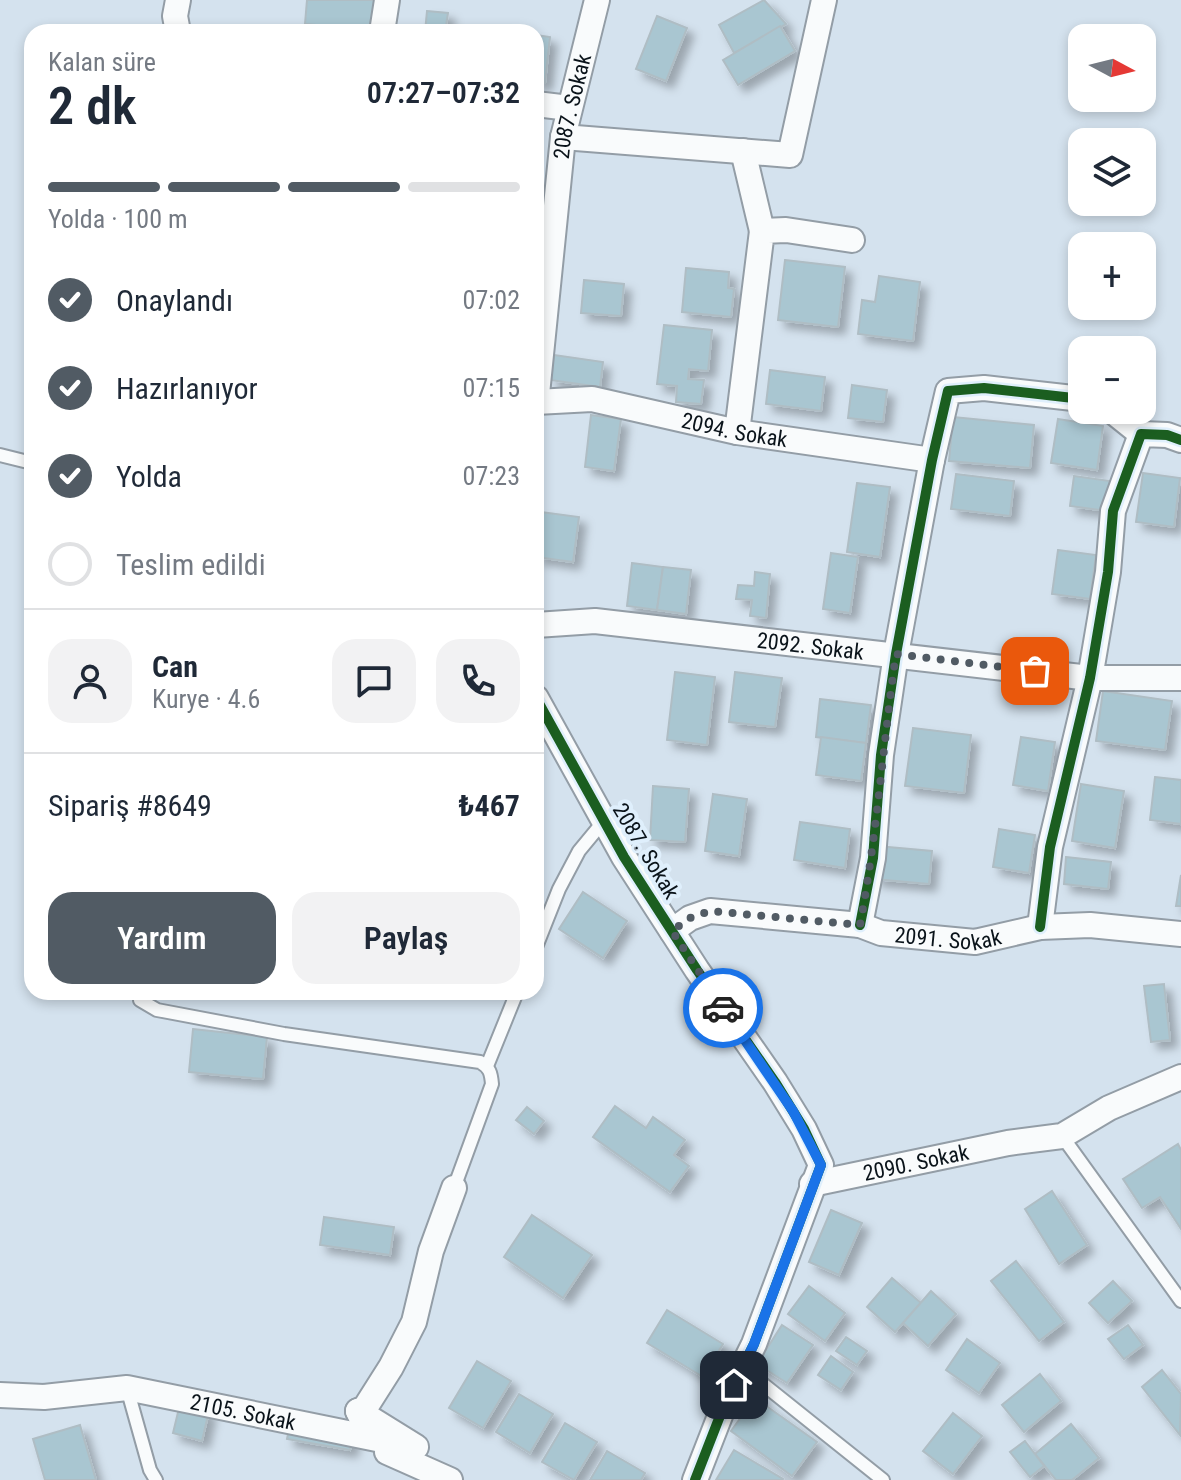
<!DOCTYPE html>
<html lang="tr">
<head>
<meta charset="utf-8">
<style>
	body { margin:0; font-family:"Roboto Condensed",sans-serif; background:#f2f2f3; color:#1f2937; height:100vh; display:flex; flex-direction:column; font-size:30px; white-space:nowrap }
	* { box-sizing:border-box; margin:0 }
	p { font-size:26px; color:#747a83 }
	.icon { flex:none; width:44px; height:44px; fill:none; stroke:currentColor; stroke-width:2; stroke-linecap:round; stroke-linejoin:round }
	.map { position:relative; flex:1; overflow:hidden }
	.details { position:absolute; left:24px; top:24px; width:520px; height:976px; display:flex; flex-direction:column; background:#fff; border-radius:24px; box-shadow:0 4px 12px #0003 }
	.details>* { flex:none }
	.needle { width:52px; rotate:97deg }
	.fabs { position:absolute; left:1068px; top:24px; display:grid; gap:16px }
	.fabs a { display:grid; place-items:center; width:88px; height:88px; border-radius:16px; background:#fff; box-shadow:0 4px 12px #0003; font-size:40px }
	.pin { position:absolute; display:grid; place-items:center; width:68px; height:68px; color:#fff; margin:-34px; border-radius:16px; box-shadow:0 4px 12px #0006 }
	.courier { position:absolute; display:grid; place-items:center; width:80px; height:80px; margin:-40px; border:6px solid #1a73e8; border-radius:50%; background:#fff; color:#222; box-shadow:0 2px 10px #0007 }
	.headline em { font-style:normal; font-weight:600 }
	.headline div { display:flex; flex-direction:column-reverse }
	.headline { display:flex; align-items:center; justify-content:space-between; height:136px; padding:0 24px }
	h1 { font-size:52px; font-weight:600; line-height:60px }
	.bar { display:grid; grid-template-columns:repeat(4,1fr); gap:12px 8px; align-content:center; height:96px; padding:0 24px }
	.bar i { height:10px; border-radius:6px; background:#e0e1e3 }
	.bar .current { background:#515b64 }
	.bar p { grid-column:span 4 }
	.line { display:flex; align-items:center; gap:20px; padding:0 24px; border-top:2px solid #e0e1e3 }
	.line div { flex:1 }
	.round { display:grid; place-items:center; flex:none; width:84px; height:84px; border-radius:24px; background:#f2f2f3 }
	ol { padding:0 24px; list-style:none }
	li { display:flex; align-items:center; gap:24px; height:88px }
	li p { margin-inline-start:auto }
	li .icon { padding:8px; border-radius:50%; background:#515b64; color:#fff; stroke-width:4 }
	li:last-child { color:#747a83 }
	li i { width:44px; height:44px; border:4px solid #e0e1e3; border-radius:50% }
	.action { display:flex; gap:16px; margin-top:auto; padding:16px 24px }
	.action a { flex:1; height:92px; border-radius:24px; background:#515b64; color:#fff; font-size:32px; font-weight:600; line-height:92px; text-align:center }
	.action a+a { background:#f2f2f3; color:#1f2937 }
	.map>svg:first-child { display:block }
</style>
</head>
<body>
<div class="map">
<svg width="1181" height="1480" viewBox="0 0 1181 1480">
	<defs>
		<filter id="shadow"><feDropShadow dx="7" dy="7" stdDeviation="4" flood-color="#0004"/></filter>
	</defs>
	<rect width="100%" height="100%" fill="#d4e2ee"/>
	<g fill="#a9c6d1" stroke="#afbdc4" stroke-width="2" filter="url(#shadow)">
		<polygon points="307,0 378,0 376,32 325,32 326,26 305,24"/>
		<polygon points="764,0 786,24 734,53 719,25"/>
		<polygon points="427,11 448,13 446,26 464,29 464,32 425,32"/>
		<polygon points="657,16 687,28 666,81 636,69"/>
		<polygon points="780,26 795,51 738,85 723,60"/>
		<polygon points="536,35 550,37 545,83 536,82"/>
		<polygon points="536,187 542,188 536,234"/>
		<polygon points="785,260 845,267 838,327 778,320"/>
		<polygon points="686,268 729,272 728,288 734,289 731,317 682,312"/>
		<polygon points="879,276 920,282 913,341 858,334 862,300 875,302"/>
		<polygon points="584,280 624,284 621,316 581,313"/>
		<polygon points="664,325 712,330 708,371 689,369 688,379 704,380 701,404 676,402 677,386 657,384"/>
		<polygon points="554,355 603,362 600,387 550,380"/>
		<polygon points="770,370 825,377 821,411 766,404"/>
		<polygon points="852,385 887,390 883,422 848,418"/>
		<polygon points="591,415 621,419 614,471 585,467"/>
		<polygon points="953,417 1034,425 1030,468 949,461"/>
		<polygon points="1058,419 1103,426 1097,470 1051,463"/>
		<polygon points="1143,473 1180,478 1174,527 1136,522"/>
		<polygon points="956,474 1014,481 1010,516 951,509"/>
		<polygon points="1074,476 1110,481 1107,511 1070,506"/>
		<polygon points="857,483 890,487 880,557 847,552"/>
		<polygon points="541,512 579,517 573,562 536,557"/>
		<polygon points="1058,550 1096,555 1090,599 1052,594"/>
		<polygon points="831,553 858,557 850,613 823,609"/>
		<polygon points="632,563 663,567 657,610 627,606"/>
		<polygon points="663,567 691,570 686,614 657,610"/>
		<polygon points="755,572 770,574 766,618 750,616 752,600 736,599 738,585 754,586"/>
		<polygon points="675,672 715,677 707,745 667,740"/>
		<polygon points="735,672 782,678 775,727 729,722"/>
		<polygon points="1103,691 1172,701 1165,750 1096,741"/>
		<polygon points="820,699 871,705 866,743 816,737"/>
		<polygon points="913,728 971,735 964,793 905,786"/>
		<polygon points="821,737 866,743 861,781 816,775"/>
		<polygon points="1021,737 1055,742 1048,791 1013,785"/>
		<polygon points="1155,777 1181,780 1181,824 1150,820"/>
		<polygon points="1081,784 1124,791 1115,848 1072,841"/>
		<polygon points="653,786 689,789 685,842 650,840"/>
		<polygon points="713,794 747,799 739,856 705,851"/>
		<polygon points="800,822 850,829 845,868 794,860"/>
		<polygon points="999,829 1035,835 1029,873 993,867"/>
		<polygon points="877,846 932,851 929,884 874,879"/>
		<polygon points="1066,857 1111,862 1108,889 1064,884"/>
		<polygon points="1181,875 1181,906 1176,906"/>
		<polygon points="583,892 627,921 603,958 559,929"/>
		<polygon points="1164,984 1170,1040 1151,1042 1144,986"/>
		<polygon points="193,1029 267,1037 263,1079 189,1072"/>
		<polygon points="615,1106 646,1128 653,1117 685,1140 674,1155 689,1166 670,1192 593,1137"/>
		<polygon points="527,1107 544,1121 534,1134 516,1120"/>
		<polygon points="1178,1144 1181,1150 1181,1229 1160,1197 1142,1208 1123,1179"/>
		<polygon points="1052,1191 1087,1245 1059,1264 1025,1209"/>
		<polygon points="831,1210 862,1223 839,1275 809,1262"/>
		<polygon points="532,1215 592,1255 563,1298 504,1257"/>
		<polygon points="324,1217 394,1227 390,1255 320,1245"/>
		<polygon points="1016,1261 1064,1322 1039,1341 991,1281"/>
		<polygon points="892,1278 921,1303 895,1332 867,1307"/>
		<polygon points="1113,1281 1132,1301 1108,1323 1089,1303"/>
		<polygon points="809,1286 845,1313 825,1341 788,1314"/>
		<polygon points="931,1291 956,1314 928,1346 903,1323"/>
		<polygon points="667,1310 723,1344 703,1377 647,1343"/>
		<polygon points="782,1325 813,1345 787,1383 757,1364"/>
		<polygon points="1128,1325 1143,1345 1124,1359 1108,1339"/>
		<polygon points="846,1337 867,1351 857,1365 836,1351"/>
		<polygon points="967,1339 1000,1363 979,1393 946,1370"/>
		<polygon points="831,1356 853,1372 841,1390 818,1375"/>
		<polygon points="477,1361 511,1381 483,1428 449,1408"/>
		<polygon points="1162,1370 1181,1394 1180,1435 1142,1387"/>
		<polygon points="1040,1374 1061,1401 1024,1432 1002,1405"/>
		<polygon points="519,1394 553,1414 530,1453 496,1432"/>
		<polygon points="755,1398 817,1442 792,1476 731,1431"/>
		<polygon points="180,1404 209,1411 202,1441 173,1433"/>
		<polygon points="953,1413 982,1436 953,1474 923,1451"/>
		<polygon points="292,1415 355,1427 350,1450 287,1439"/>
		<polygon points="565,1423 597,1442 574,1480 542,1462"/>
		<polygon points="1071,1424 1099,1458 1072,1480 1056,1480 1035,1454"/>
		<polygon points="80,1425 96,1480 45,1480 33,1439"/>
		<polygon points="1025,1441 1044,1466 1030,1477 1010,1452"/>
		<polygon points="734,1450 783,1479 782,1480 716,1480"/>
		<polygon points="607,1451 645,1473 641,1480 590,1480"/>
	</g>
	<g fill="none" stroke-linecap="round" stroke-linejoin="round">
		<g stroke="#939da6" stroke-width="16">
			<g id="service">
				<polyline points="0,455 32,463"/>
				<polyline points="536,947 559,889 579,851 603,822"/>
				<path d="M 140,992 L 140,1000 L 157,1010 L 284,1034 L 480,1062 C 490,1068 491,1073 492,1084 L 454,1188"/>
				<polyline points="487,1066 517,992"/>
				<polyline points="1062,1136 1181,1301"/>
				<polyline points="743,1368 883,1480"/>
				<polyline points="127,1388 150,1470 156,1480"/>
			</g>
		</g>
		<g stroke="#939da6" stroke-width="28">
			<g id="minor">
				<polyline points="178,0 175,16 178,32"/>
				<polyline points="382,32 387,0"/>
				<polyline points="536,104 569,108"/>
				<polyline points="563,137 790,155 824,0"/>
				<polyline points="743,151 762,231"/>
				<path id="s1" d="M 536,402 L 592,399 L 737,432 L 932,460"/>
				<path id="s2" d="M 536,404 L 563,137 L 597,0"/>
				<polyline points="1111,410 1141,434"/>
				<polyline points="737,432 762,231 786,230 852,240"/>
				<path id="s3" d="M 536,625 L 595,621 L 1090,678 L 1181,678"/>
				<polyline points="536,698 624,857 697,970 775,1082 804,1129 821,1165 754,1344 725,1403 695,1480"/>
				<polyline points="860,925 873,858 881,755 896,654 932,460 948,391 984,388 1082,399"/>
				<polyline points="1040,927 1050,847 1090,678 1108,572 1113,511 1141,434 1167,435 1181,440"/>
				<path id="s4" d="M 672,931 L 690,918 L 710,911 L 860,925 L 881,933 L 975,942 L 1040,927 L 1090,925 L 1181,934"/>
				<path id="s5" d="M 812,1184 L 1008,1143 L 1062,1136 L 1109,1108 L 1181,1077"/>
				<path id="s6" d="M 0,1395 L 44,1397 L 127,1388 L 416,1447 L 358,1411"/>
				<polyline points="364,1424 358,1411 365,1408 391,1367 414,1322 431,1251 454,1188"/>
				<polyline points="387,1452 450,1480"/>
			</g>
		</g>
		<use href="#service" stroke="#f9fbfc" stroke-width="12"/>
		<use href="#minor" stroke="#f9fbfc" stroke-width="24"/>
		<g stroke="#dfeffc" stroke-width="15">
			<g id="cycleway">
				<polyline points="536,698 624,857 697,970 775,1082 804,1129 821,1165 754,1344 725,1403 695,1480"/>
				<polyline points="860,925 873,858 881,755 896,654 932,460 948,391 984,388 1082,399"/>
				<polyline points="1040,927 1050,847 1090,678 1108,572 1113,511 1141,434 1167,435 1181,440"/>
			</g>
		</g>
		<use href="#cycleway" stroke="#1b5e20" stroke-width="10"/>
	</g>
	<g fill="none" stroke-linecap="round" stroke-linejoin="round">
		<path stroke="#515b64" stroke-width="8" stroke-dasharray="0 14.4" d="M 723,1008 L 672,931 L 690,918 L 710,911 L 860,925 C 877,835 883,744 896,654 L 1035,671"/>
		<polyline stroke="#1a73e8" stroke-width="10" points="723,1008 793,1111 821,1165 754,1344 734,1385"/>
	</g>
	<g text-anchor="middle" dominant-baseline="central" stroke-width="8" stroke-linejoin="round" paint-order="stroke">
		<g font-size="22" fill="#0a131a" stroke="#dfeffc">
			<text stroke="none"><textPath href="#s2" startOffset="300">2087. Sokak</textPath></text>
			<text stroke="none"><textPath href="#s1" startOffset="202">2094. Sokak</textPath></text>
			<text stroke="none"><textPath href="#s3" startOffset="276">2092. Sokak</textPath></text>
			<text transform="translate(646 851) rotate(59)">2087. Sokak</text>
			<text stroke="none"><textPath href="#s4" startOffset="284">2091. Sokak</textPath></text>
			<text stroke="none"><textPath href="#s5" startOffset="106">2090. Sokak</textPath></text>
			<text stroke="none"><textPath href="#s6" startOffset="246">2105. Sokak</textPath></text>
		</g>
	</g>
</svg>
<div class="fabs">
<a><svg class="needle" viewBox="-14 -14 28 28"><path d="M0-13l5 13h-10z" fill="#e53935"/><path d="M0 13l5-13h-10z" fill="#747a83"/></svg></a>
<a><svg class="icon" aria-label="layers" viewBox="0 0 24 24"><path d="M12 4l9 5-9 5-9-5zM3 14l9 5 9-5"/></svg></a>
<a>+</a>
<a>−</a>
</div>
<div class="pin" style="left:1035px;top:671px;background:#ea580c"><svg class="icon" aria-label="bag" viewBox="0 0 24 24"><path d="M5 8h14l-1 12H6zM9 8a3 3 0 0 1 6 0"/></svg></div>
<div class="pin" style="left:734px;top:1385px;background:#1f2937"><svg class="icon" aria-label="home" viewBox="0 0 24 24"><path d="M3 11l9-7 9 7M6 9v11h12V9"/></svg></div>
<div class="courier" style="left:723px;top:1008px"><svg class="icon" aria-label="car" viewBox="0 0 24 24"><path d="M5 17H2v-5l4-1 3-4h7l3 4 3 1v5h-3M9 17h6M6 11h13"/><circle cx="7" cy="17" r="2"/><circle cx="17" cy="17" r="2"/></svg></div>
<section class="details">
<div class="headline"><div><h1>2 dk</h1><p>Kalan süre</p></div><em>07:27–07:32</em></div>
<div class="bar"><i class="current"></i><i class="current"></i><i class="current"></i><i></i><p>Yolda · 100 m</p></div>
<ol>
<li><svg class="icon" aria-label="check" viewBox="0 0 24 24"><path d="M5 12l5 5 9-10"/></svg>Onaylandı<p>07:02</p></li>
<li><svg class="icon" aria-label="check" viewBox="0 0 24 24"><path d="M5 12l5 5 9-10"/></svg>Hazırlanıyor<p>07:15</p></li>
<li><svg class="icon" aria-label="check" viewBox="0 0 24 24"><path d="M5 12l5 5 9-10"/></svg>Yolda<p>07:23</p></li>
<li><i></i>Teslim edildi</li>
</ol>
<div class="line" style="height:144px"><a class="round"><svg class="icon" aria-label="person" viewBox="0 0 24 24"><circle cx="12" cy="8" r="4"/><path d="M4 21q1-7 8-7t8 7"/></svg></a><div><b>Can</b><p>Kurye · 4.6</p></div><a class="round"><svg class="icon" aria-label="chat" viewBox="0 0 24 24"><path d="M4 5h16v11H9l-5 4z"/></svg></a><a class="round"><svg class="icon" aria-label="phone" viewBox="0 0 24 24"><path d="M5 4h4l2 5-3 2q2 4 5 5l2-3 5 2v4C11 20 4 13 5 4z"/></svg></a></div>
<div class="line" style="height:104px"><div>Sipariş #8649</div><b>₺467</b></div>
<div class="action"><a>Yardım</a><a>Paylaş</a></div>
</section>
</div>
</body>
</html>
